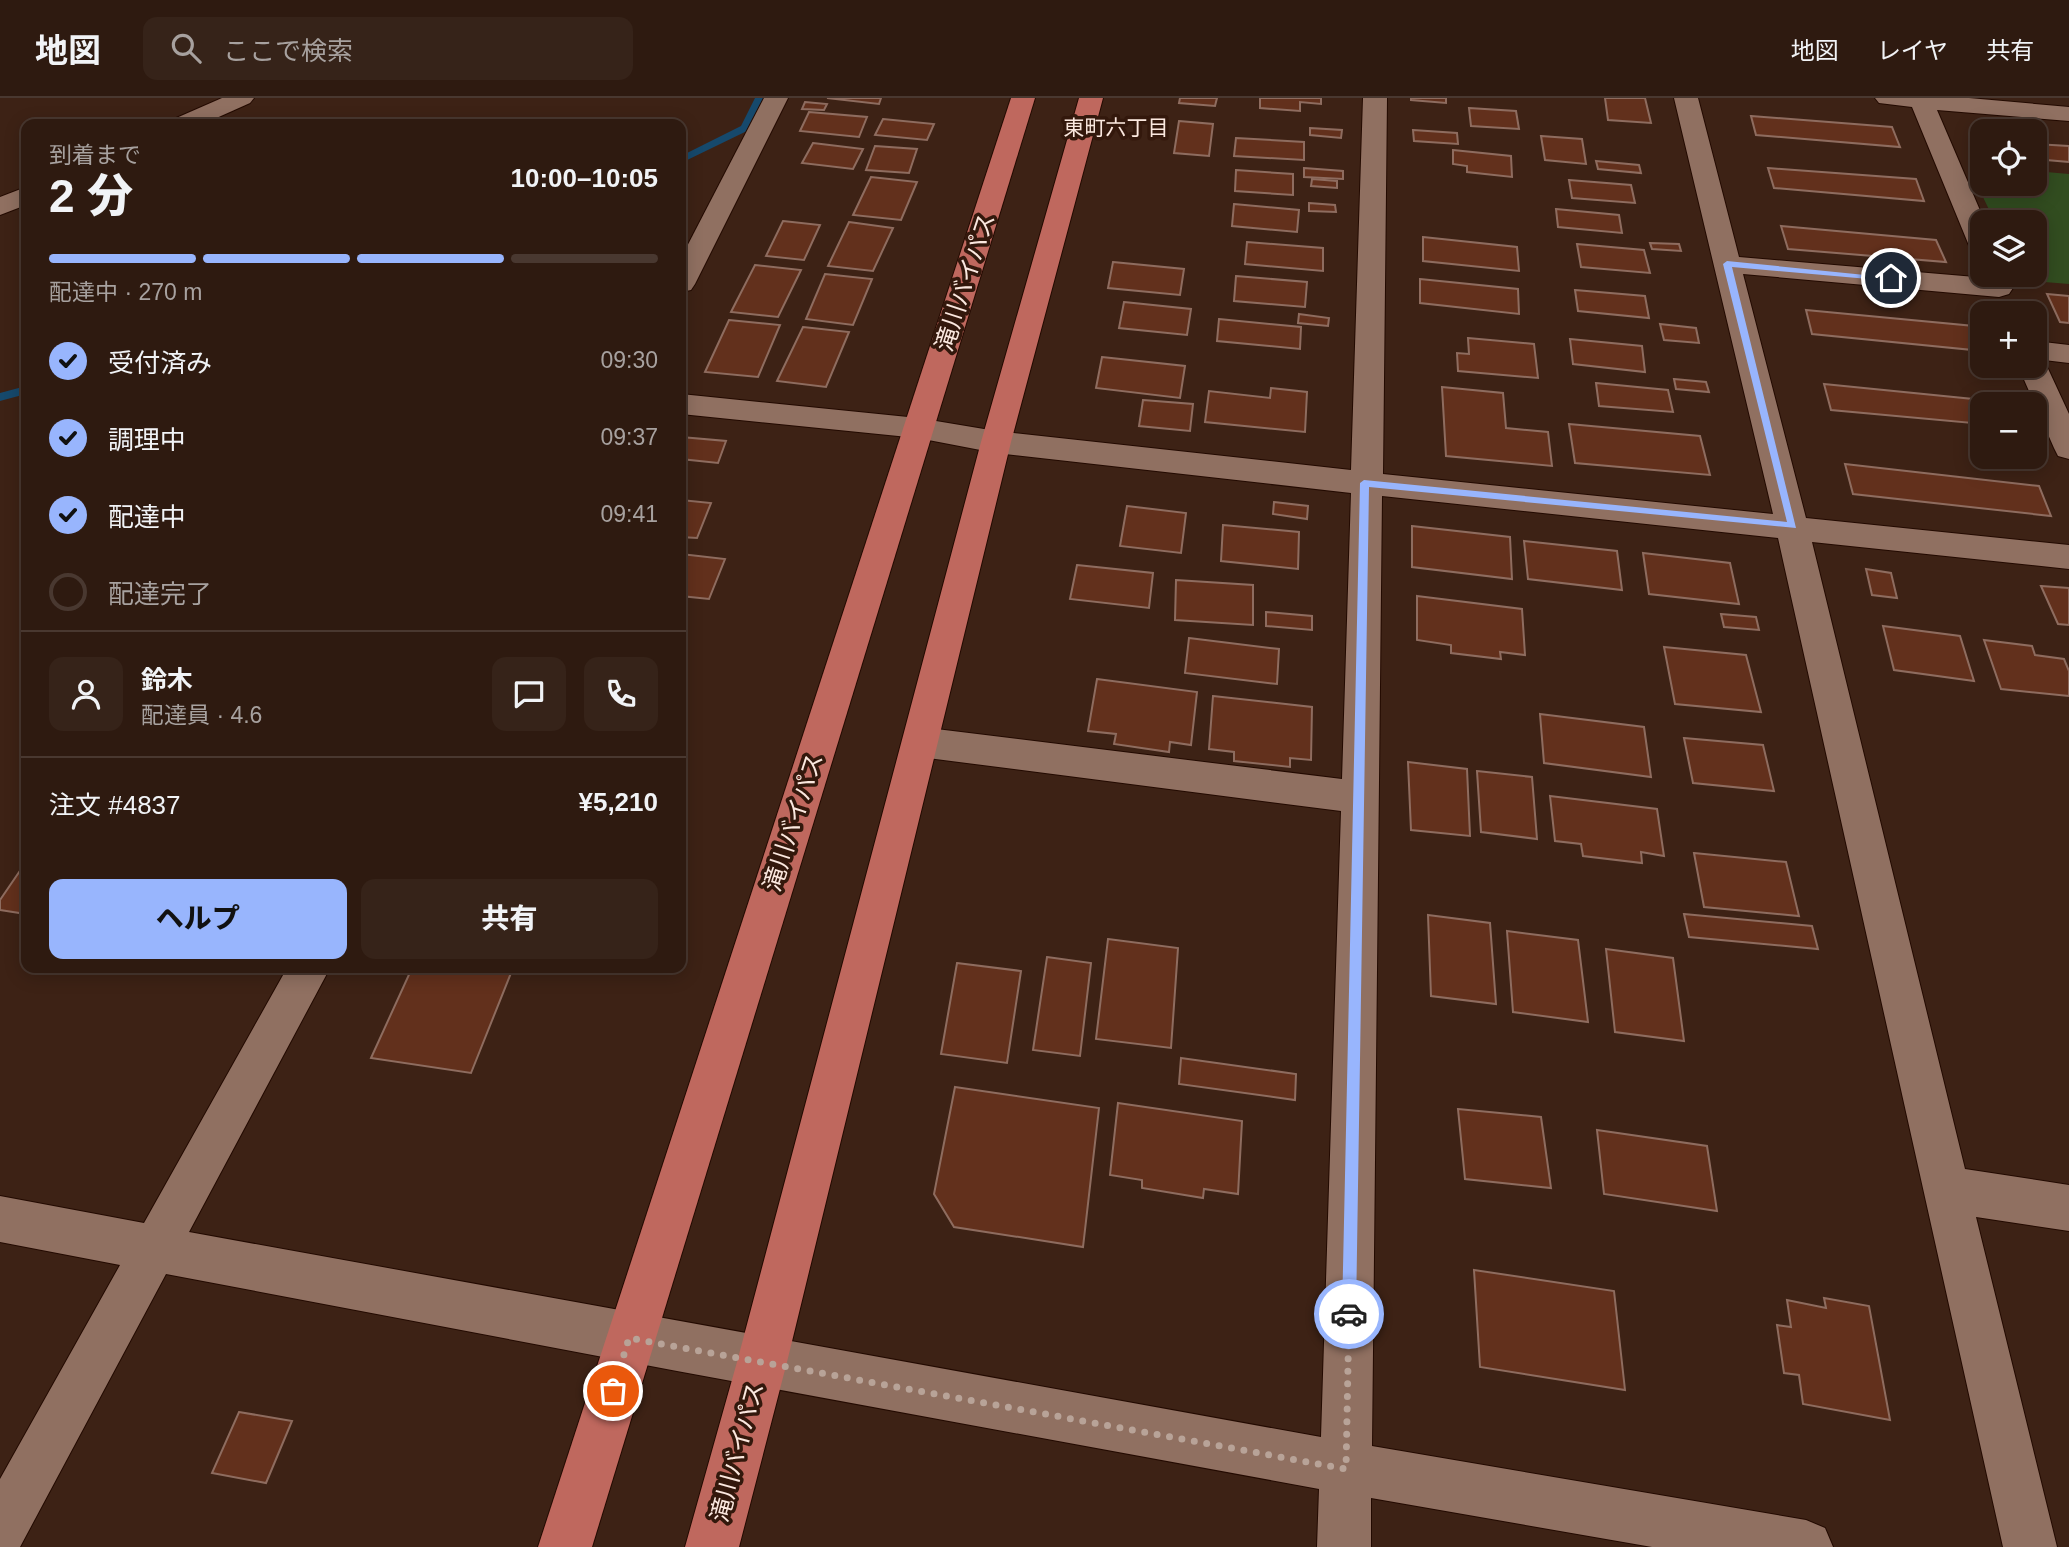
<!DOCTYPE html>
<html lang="ja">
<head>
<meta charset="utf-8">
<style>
	body { margin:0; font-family:Arial,"Noto Sans JP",sans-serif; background:#362319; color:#f1f3f6; height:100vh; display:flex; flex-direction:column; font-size:26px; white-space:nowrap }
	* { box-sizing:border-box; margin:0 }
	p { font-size:23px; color:#a7a19f }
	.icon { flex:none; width:38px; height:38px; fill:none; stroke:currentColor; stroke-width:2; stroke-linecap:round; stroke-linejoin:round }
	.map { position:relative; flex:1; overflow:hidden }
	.sheet { position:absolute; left:21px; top:21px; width:665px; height:854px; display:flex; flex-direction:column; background:#2e1a10; border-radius:14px; box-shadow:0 4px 18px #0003,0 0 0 2px #493830 }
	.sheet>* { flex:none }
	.buttons { position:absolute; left:1970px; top:21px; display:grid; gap:14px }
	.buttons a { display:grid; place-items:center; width:77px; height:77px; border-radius:14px; background:#2e1a10; box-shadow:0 4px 18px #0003,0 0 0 2px #493830; font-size:35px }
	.pin { position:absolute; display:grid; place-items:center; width:60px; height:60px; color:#fff; margin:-30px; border:4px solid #fff; border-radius:50%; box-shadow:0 2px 7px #0007 }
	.courier { position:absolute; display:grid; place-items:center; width:70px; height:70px; margin:-35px; border:5px solid #98b5fd; border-radius:50%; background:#fff; color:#222; box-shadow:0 2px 9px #0007 }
	.head em { font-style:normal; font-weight:800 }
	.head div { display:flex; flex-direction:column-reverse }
	.head { display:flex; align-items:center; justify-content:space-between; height:119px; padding:0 28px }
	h1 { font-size:46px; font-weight:800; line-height:52px }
	.bar { display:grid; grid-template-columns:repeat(4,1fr); gap:10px 7px; align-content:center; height:84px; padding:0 28px }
	.bar i { height:9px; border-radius:5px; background:#493830 }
	.bar .selected { background:#98b5fd }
	.bar p { grid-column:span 4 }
	.line { display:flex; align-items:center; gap:18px; padding:0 28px; border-top:2px solid #493830 }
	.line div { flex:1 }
	.round { display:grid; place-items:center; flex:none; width:74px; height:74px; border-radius:14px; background:#362319 }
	ol { padding:0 28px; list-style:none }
	li { display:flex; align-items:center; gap:21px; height:77px }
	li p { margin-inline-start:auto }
	li .icon { padding:7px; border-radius:50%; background:#98b5fd; color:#111; stroke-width:4 }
	li:last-child { color:#a7a19f }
	li i { width:38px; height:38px; border:4px solid #493830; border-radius:50% }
	.button { display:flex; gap:14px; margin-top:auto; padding:14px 28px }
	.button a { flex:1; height:80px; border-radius:14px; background:#98b5fd; color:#111; font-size:28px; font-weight:800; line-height:80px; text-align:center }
	.button a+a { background:#362319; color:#f1f3f6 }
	header { display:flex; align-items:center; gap:42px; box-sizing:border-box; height:98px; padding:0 35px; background:#2e1a10; border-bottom:2px solid #493830 }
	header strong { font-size:33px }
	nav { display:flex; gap:38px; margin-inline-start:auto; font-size:24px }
	.search { width:490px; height:63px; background:#362319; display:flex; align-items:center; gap:18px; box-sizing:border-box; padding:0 24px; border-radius:14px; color:#a7a19f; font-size:26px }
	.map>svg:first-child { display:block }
</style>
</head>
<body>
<header>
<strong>地図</strong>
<div class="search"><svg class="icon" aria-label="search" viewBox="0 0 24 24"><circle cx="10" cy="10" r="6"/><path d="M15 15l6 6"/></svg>ここで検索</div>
<nav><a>地図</a><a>レイヤ</a><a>共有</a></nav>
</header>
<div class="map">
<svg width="2069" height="1449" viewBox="0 0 2069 1449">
	<rect width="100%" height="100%" fill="#3d2215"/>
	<polygon fill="#324d20" points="1968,68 1983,69 1983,86 2035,86 2035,73 2069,76 2069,186 2021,182 2019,177 2035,177 2035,124 1995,124"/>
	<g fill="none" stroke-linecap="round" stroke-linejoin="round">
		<g fill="#16496c" fill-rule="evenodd">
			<polygon points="755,0 765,0 749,32 681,65 681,58 741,28"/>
			<polygon points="26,288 26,296 0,303 0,295"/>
		</g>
	</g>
	<g fill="#62301c" stroke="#8e6c5f" stroke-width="2">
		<polygon points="827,0 881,0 879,6"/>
		<polygon points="1180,0 1217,0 1215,8 1179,5"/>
		<polygon points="1260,0 1321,0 1321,6 1300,4 1300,13 1260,10"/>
		<polygon points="1411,0 1446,0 1446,5 1411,2"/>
		<polygon points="1605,0 1645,0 1651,25 1608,22"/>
		<polygon points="805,4 827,6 824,12 802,11"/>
		<polygon points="1469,10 1516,13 1519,31 1471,28"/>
		<polygon points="809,14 867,19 859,39 800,33"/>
		<polygon points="1751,18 1892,29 1900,49 1756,37"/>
		<polygon points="883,21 934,26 927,42 875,37"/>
		<polygon points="1179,23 1213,26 1209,58 1174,55"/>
		<polygon points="1310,30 1342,32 1341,40 1310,37"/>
		<polygon points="1413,32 1457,35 1458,46 1414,43"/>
		<polygon points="1541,38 1582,41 1586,66 1545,62"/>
		<polygon points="1236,40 1304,44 1304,62 1234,58"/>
		<polygon points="813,45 863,51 853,71 802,65"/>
		<polygon points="2035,46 2069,48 2069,64 2035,61"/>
		<polygon points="875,48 917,51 909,75 866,72"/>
		<polygon points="1453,52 1511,58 1512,79 1467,74 1467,68 1453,66"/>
		<polygon points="1596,63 1639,67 1641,75 1598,71"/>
		<polygon points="1304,70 1343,73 1343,81 1304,79"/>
		<polygon points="1768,70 1916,81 1924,103 1774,90"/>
		<polygon points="1236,72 1293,76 1293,97 1235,93"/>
		<polygon points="871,79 917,84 901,122 853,117"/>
		<polygon points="1312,81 1337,83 1337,90 1311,88"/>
		<polygon points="1569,82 1631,87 1635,105 1572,100"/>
		<polygon points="1309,105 1335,107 1336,114 1309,113"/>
		<polygon points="1234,106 1299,112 1297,134 1232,128"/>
		<polygon points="1556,111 1619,117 1622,135 1558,129"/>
		<polygon points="783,123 820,127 804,162 766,158"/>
		<polygon points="849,124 893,130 873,173 828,168"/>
		<polygon points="1781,128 1936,142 1946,164 1788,151"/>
		<polygon points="1423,139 1517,149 1519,173 1423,163"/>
		<polygon points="1247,144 1323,150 1323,173 1245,166"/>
		<polygon points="1650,145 1679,146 1681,153 1652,151"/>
		<polygon points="1577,146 1644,152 1650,175 1581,169"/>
		<polygon points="1113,164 1184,171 1180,197 1108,190"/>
		<polygon points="755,167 801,172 778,219 731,214"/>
		<polygon points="825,176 872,181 853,227 806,221"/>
		<polygon points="1236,178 1307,184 1305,209 1234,203"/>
		<polygon points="1420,181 1518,191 1519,216 1420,205"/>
		<polygon points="1575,192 1645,198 1649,220 1578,213"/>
		<polygon points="2047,196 2069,198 2069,225 2060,224"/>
		<polygon points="1124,204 1191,211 1187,237 1119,230"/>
		<polygon points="1806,212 1974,228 1983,253 1812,236"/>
		<polygon points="1299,216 1329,220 1328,228 1298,225"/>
		<polygon points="1219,221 1301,229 1300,251 1217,243"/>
		<polygon points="729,222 780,227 758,279 705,274"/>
		<polygon points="1660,226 1696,230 1699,245 1664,242"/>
		<polygon points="803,229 849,234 826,289 777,283"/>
		<polygon points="1468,240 1534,246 1538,280 1458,273 1457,255 1469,256"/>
		<polygon points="1570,241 1642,248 1645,274 1573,266"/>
		<polygon points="1102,259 1185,268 1180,300 1096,290"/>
		<polygon points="1674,281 1706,284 1709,294 1676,291"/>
		<polygon points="1596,285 1668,292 1673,314 1599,308"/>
		<polygon points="1824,286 2003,304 2004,306 1983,306 1983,326 1831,312"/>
		<polygon points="1442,289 1503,295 1506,330 1548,334 1552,368 1446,358"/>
		<polygon points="1271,290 1307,294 1305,334 1205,324 1209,293 1270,300"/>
		<polygon points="1143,302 1193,306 1190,333 1139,328"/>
		<polygon points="1569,326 1700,338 1710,377 1575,365"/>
		<polygon points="681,339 726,343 718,365 681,361"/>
		<polygon points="1845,366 2039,388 2051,418 1853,396"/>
		<polygon points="681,402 711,405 697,440 681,439"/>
		<polygon points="1274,404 1308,408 1307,421 1273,416"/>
		<polygon points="1127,408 1186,415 1181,455 1120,448"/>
		<polygon points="1223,427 1299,434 1298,471 1221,463"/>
		<polygon points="1412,428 1510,439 1512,481 1412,469"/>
		<polygon points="1524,443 1617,453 1622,492 1528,481"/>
		<polygon points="1643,455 1730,465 1739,506 1649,496"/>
		<polygon points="681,456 725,461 709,501 681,498"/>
		<polygon points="1077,467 1153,475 1149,510 1070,501"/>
		<polygon points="1866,471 1891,475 1897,500 1872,497"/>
		<polygon points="1176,482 1253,487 1253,527 1175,522"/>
		<polygon points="2041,488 2069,490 2069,527 2058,526"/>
		<polygon points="1417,498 1522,511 1525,557 1500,554 1501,561 1451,555 1451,547 1417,542"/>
		<polygon points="1266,514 1312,518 1312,532 1266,528"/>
		<polygon points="1721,516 1756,519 1759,532 1724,529"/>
		<polygon points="1883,528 1960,538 1974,583 1894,572"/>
		<polygon points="1189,540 1279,551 1277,586 1185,575"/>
		<polygon points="1984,542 2032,548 2035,557 2064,561 2069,573 2069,598 2001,591"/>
		<polygon points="1664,549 1746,557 1761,614 1675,606"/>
		<polygon points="1097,581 1197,594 1191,647 1170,644 1169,654 1114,646 1116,636 1088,633"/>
		<polygon points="1213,598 1312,609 1311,662 1290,660 1290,669 1234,663 1234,654 1209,651"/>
		<polygon points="1540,616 1644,629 1651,679 1544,665"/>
		<polygon points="1684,640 1763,647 1774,693 1693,685"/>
		<polygon points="1408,664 1467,671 1470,738 1411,732"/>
		<polygon points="1477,673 1532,679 1537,741 1481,734"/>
		<polygon points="1550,698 1657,711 1664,758 1641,754 1642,765 1583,758 1581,746 1555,743"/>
		<polygon points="1694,755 1786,764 1799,818 1704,809"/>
		<polygon points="26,764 26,816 0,812 0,802"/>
		<polygon points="1684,816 1812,828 1818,851 1689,839"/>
		<polygon points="1428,817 1490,825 1496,906 1431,898"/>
		<polygon points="1507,833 1578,842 1588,924 1513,914"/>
		<polygon points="1108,841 1178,850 1171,950 1096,941"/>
		<polygon points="1606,851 1673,860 1684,943 1615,934"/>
		<polygon points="1047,859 1091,865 1080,958 1033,952"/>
		<polygon points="957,865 1021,873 1007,965 941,956"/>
		<polygon points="412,870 513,870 471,975 371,960"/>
		<polygon points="1181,960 1296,976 1295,1002 1179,986"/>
		<polygon points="955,989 1099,1010 1083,1149 954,1129 934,1096"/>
		<polygon points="1118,1005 1242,1023 1238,1096 1204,1091 1203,1100 1142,1090 1142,1082 1110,1077"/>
		<polygon points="1458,1011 1541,1019 1551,1090 1465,1081"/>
		<polygon points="1597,1032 1707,1048 1717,1113 1604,1096"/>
		<polygon points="1474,1172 1614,1193 1625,1292 1480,1269"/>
		<polygon points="1824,1200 1869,1208 1890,1322 1803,1306 1799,1277 1784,1275 1777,1227 1791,1229 1787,1202 1826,1210"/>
		<polygon points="239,1314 292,1323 266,1385 212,1375"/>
	</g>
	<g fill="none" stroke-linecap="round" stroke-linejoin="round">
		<g stroke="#230a01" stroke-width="2">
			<g id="minor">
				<polygon points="222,0 254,0 250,5 203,26 171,26 174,21"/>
				<polygon points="764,0 788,0 695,186 691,192 681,194 681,160"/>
				<polygon points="1363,0 1387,0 1383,376 1773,416 1674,0 1698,0 1739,159 1999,181 2009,184 2013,190 2009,196 1999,199 1743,176 1806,420 2069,447 2069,471 1812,444 1965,1071 2069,1087 2069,1133 1976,1119 2057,1449 2003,1449 1778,440 1382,398 1372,1348 1806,1422 1825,1430 1833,1449 1652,1449 1371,1400 1371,1449 1317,1449 1319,1391 677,1273 166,1176 20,1449 0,1449 0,1381 120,1167 0,1144 0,1098 144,1125 287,870 330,870 189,1134 1321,1339 1341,713 920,659 907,655 902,644 907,633 920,629 1342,681 1351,395 996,355 918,340 681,316 681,296 918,320 996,333 1351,372"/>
				<polygon points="1875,0 1969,0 2069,9 2069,23 1937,12 1985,124 1983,124 1983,158 1973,156 1970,150 1912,9 1879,5"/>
				<polygon points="26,89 26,107 0,117 0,99"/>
				<polygon points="2035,243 2069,247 2069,265 2044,262 2069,316 2069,361 2058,358 2054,350 2018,268 2035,268"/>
			</g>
		</g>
		<g stroke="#230a01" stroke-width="2">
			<g id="highway">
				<polygon points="1011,0 1035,0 592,1449 538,1449"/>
				<polygon points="1079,0 1103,0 1011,344 787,1264 739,1449 685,1449 737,1264 981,344"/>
			</g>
		</g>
		<use href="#minor" fill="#907061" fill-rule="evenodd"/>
		<use href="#highway" fill="#bf685e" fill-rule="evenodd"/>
	</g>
	<polygon fill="#98b5fd" points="1727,163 1895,180 1891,183 1732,169 1796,430 1369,389 1356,1216 1349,1224 1342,1216 1360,385 1364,382 1787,424 1723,166"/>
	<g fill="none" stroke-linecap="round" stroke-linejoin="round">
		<polyline stroke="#b8a398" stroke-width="7" stroke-dasharray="0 12.6" points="613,1293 629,1240 1346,1371 1349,1216"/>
	</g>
	<g text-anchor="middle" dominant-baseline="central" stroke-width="7" stroke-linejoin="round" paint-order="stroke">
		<g font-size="21" fill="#fbe8df" stroke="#33180c">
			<text x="1116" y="29">東町六丁目</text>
		</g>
		<g font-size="24" fill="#fbe8df" stroke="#33180c">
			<text transform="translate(965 184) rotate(-72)">滝川バイパス</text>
			<text transform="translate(793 724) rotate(-72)">滝川バイパス</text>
			<text transform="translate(737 1354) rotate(-75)">滝川バイパス</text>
		</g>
	</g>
</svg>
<div class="buttons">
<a><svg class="icon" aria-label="locate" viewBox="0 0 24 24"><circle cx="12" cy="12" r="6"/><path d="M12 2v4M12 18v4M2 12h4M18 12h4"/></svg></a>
<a><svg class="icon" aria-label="layers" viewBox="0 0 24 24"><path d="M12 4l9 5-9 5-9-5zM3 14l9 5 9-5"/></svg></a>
<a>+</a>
<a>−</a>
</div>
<div class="pin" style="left:613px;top:1293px;background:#ea580c"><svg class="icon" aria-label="bag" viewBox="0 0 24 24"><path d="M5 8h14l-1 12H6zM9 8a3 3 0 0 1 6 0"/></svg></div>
<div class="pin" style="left:1891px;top:180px;background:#1f2937"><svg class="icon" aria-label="home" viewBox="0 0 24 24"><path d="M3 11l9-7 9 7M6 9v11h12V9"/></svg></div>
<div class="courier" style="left:1349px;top:1216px"><svg class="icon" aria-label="car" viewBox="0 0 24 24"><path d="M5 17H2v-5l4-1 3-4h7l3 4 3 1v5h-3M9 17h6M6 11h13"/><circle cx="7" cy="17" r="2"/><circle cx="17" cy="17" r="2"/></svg></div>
<section class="sheet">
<div class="head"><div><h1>2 分</h1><p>到着まで</p></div><em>10:00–10:05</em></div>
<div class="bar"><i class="selected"></i><i class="selected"></i><i class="selected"></i><i></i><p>配達中 · 270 m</p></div>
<ol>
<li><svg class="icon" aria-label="check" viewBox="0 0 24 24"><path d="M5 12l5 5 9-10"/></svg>受付済み<p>09:30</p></li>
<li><svg class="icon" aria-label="check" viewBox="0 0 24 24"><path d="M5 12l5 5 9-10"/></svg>調理中<p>09:37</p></li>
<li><svg class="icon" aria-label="check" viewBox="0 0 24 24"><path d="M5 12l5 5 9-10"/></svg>配達中<p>09:41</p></li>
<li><i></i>配達完了</li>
</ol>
<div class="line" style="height:126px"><a class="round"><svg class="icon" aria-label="person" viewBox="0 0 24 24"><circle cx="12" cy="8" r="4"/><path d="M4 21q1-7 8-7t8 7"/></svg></a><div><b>鈴木</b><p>配達員 · 4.6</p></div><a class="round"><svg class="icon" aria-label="chat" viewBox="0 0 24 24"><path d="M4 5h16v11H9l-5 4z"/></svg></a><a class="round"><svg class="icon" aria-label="phone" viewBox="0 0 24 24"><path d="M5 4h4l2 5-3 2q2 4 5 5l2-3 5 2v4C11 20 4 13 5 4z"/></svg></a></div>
<div class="line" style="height:91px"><div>注文 #4837</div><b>¥5,210</b></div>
<div class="button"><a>ヘルプ</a><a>共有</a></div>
</section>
</div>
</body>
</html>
